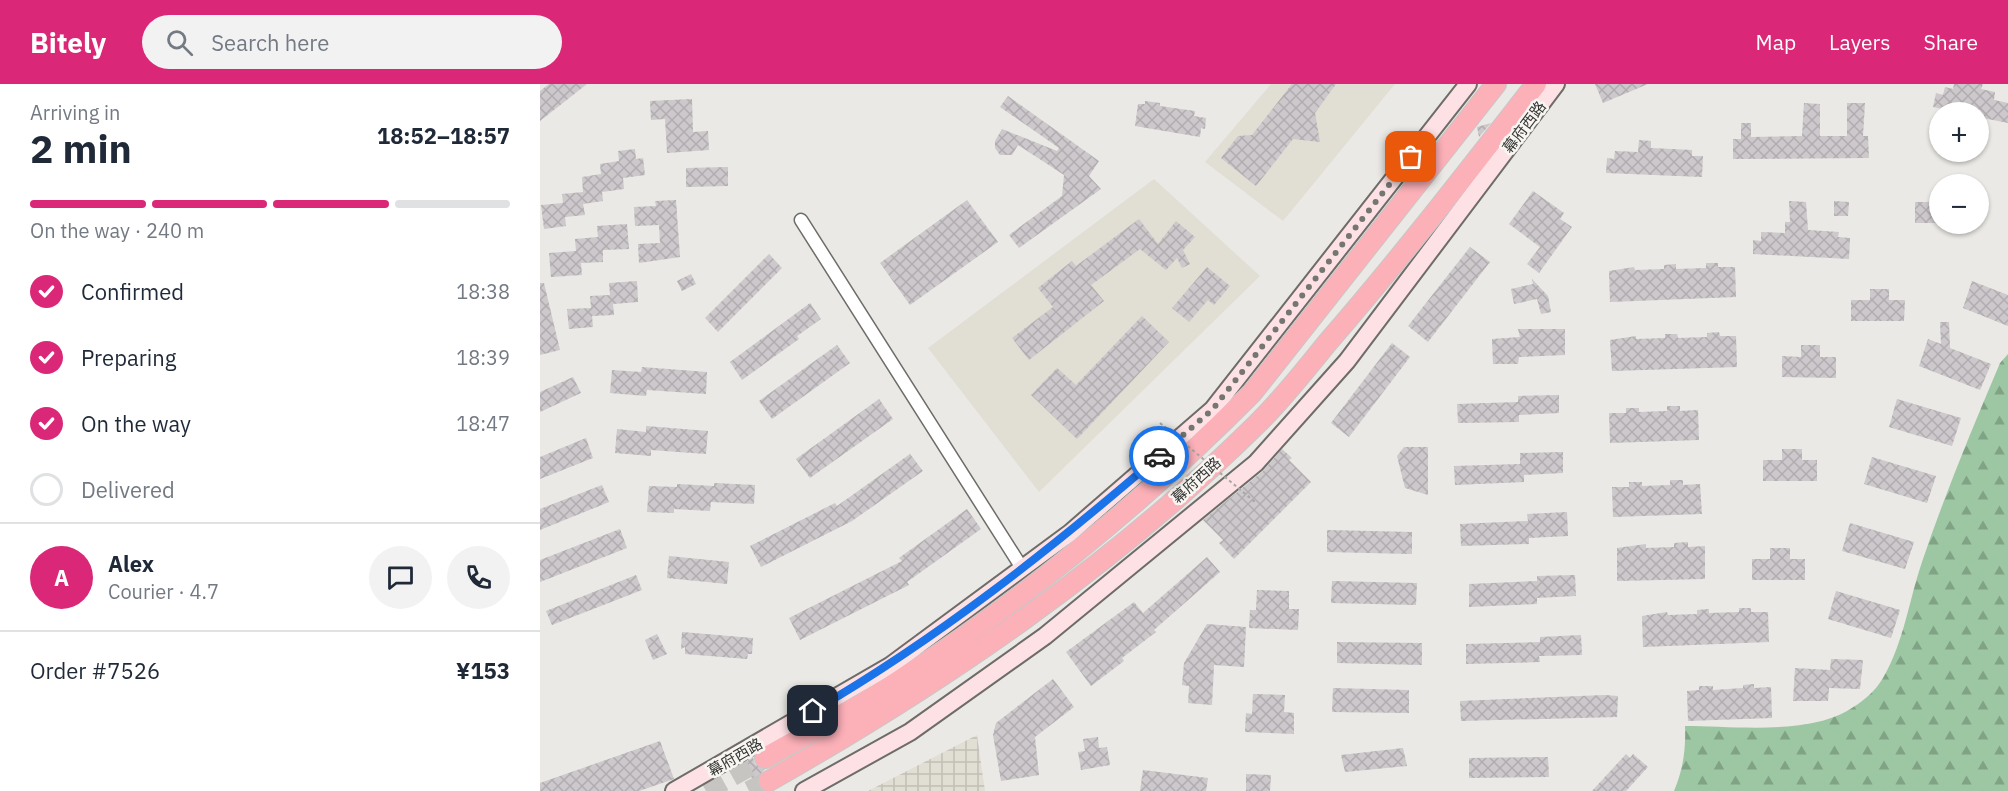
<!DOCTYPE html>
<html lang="en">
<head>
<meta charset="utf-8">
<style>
	body { margin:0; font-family:"IBM Plex Sans","Noto Sans SC",sans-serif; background:#f2f2f3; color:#1f2937; height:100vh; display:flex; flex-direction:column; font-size:22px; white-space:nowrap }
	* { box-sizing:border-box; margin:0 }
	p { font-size:20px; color:#747a83 }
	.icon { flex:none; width:33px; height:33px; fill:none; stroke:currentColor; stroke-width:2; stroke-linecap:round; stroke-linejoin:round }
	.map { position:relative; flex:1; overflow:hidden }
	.sheet { display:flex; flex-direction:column; background:#fff; width:540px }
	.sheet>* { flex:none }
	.tools { position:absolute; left:1389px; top:18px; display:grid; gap:12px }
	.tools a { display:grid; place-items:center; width:60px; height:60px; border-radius:50%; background:#fff; box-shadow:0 2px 4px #0004; font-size:30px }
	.pin { position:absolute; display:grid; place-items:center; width:51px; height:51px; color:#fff; margin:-26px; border-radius:12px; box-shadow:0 3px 9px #0006 }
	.courier { position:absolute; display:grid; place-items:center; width:60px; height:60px; margin:-30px; border:4px solid #1a73e8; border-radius:50%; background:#fff; color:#222; box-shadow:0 2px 8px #0007 }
	.head em { font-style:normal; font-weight:700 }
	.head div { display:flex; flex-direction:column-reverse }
	.head { display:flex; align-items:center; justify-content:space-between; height:102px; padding:0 30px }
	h1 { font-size:39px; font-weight:700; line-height:45px }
	.bar { display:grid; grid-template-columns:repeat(4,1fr); gap:9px 6px; align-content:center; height:72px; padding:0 30px }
	.bar i { height:8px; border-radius:4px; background:#e0e1e3 }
	.bar .selected { background:#db2777 }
	.bar p { grid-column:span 4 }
	.line { display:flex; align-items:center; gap:15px; padding:0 30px; border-top:2px solid #e0e1e3 }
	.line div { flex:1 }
	.round { display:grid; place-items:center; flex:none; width:63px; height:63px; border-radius:32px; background:#f2f2f3 }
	ol { padding:0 30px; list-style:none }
	li { display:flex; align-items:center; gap:18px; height:66px }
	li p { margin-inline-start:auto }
	li .icon { padding:6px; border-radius:50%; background:#db2777; color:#fff; stroke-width:4 }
	li:last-child { color:#747a83 }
	li i { width:33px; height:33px; border:3px solid #e0e1e3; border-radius:50% }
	header { display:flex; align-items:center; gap:36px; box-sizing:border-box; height:84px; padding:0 30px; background:#db2777; color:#fff }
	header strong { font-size:28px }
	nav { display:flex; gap:33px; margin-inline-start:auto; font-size:21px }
	.search { width:420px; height:54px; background:#f2f2f3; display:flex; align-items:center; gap:15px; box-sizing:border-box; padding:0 21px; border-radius:33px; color:#747a83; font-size:22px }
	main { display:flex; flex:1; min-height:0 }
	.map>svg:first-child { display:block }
</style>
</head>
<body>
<header>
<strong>Bitely</strong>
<div class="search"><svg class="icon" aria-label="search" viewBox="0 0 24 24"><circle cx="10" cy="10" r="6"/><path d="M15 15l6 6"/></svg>Search here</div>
<nav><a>Map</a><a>Layers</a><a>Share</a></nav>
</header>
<main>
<section class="sheet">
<div class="head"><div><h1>2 min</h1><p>Arriving in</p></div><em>18:52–18:57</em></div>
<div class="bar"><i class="selected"></i><i class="selected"></i><i class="selected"></i><i></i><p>On the way · 240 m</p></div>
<ol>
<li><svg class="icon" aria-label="check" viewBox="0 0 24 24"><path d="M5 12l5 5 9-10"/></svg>Confirmed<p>18:38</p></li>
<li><svg class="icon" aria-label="check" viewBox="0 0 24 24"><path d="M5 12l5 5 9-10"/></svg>Preparing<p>18:39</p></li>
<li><svg class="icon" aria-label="check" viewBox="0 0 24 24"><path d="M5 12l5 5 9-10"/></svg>On the way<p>18:47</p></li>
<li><i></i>Delivered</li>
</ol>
<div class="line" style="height:108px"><b class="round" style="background:#db2777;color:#fff">A</b><div><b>Alex</b><p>Courier · 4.7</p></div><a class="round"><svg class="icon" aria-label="chat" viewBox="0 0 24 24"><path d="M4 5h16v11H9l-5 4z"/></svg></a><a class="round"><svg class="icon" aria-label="phone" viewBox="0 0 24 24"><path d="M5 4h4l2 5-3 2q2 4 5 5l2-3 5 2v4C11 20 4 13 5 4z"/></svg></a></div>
<div class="line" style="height:78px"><div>Order #7526</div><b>¥153</b></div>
</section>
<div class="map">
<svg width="1468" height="707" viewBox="0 0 1468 707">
	<defs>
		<pattern id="industrial-grid" width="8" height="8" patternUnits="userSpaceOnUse" patternTransform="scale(1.5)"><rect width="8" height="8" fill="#e1ded3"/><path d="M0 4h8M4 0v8" fill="none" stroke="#c2bfb6"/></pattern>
		<pattern id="forest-firs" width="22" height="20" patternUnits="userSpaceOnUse" patternTransform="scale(1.5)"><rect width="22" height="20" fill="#9cc7a2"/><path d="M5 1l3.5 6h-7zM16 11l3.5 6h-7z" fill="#80a285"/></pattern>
		<pattern id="building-cross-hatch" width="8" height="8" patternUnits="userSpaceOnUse" patternTransform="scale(1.5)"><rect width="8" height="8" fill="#ccc8cb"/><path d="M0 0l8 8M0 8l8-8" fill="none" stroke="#b0acaf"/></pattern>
	</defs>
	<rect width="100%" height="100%" fill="#eae9e5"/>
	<g fill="#e1ded3">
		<polygon points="731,0 855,0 743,137 665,78"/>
		<polygon points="614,95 720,192 499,408 388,264"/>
	</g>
	<polygon fill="url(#industrial-grid)" points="437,651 445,707 328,707"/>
	<path fill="url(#forest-firs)" d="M 1468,270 L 1468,707 L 1134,707 C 1143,686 1146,665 1145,642 C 1193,642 1264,651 1307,627 C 1321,619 1335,608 1343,594 C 1364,558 1369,516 1382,478 C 1405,410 1432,345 1460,279 Z"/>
	<g fill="url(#building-cross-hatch)">
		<polygon points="9,0 47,0 0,37 0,7"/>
		<polygon points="752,0 796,0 775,29 780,58 753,55 716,102 681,74 698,52 712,51"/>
		<polygon points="1055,0 1108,0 1063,19"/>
		<polygon points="1414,0 1443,0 1441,5 1455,8 1454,16 1468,19 1468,39 1438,33 1438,28 1418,28 1393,23 1396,9 1403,11 1405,3 1413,5"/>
		<polygon points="468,12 559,77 549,92 561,105 479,164 469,151 522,112 524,91 478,61 472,71 460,71 455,64 455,57 462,45 517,67 519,64 460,23"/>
		<polygon points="152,15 153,48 168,47 169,66 127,69 125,35 111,36 110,17"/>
		<polygon points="605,17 620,19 620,22 655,27 654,32 666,34 665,45 661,44 660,53 595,42 598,20 605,20"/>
		<polygon points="1264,19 1280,20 1280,52 1307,52 1307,19 1325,19 1323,52 1328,52 1329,74 1193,75 1193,55 1201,55 1201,39 1211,39 1211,53 1262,52"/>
		<polygon points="951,39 939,53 937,43"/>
		<polygon points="1099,56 1111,57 1111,64 1152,66 1152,72 1163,72 1162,93 1066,89 1067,74 1074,75 1075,67 1098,68"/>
		<polygon points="95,65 96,75 103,74 105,91 83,94 84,105 62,108 63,117 43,120 45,131 25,133 26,142 4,145 1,121 23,119 22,110 43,108 42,93 61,90 60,80 79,77 78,67"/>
		<polygon points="188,83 188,102 146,103 146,84"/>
		<polygon points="993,107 1024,129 1020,135 1032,143 999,189 987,180 1000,163 969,140"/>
		<polygon points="136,116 140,173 99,179 98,160 120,159 119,141 95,142 94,123 116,122 115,117"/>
		<polygon points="427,116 458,158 370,221 340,179"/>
		<polygon points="1249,117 1266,118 1268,146 1299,148 1298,153 1310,154 1309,175 1213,170 1213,156 1221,157 1221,148 1245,149 1245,138 1250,138"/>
		<polygon points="1294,117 1309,118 1308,132 1294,132"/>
		<rect x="1375" y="118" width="25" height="21"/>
		<polygon points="599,135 618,160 636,137 655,153 643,166 650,180 642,184 637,174 626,186 600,165 551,201 564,217 489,276 472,254 513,223 498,204 532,177 536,182"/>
		<polygon points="87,140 89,165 63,166 63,178 41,179 42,191 11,193 9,169 36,167 35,155 58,153 57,142"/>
		<polygon points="930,163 950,178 888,258 868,242"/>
		<polygon points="229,170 242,184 178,248 165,234"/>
		<polygon points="1166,179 1178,179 1178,183 1195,183 1196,213 1070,218 1069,187 1094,183 1095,186 1124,185 1124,181 1136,180 1136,185 1166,184"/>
		<polygon points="667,183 690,202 674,221 668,216 649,238 632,224"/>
		<polygon points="151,190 156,200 142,207 137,197"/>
		<polygon points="992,195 1008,212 1011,228 1001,230 997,215 974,220 971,205 993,200"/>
		<polygon points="97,197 98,218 73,220 74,231 52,232 53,243 29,245 27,225 51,224 50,212 70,211 69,199"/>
		<polygon points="1432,197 1468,211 1468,242 1423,224"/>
		<polygon points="0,199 4,199 20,266 0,271"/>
		<polygon points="1330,205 1349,205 1349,216 1365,216 1364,237 1311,237 1311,216 1330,216"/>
		<polygon points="270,219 281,235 257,252 259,255 202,296 190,278"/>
		<polygon points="602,232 629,258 537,355 491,311 517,284 536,301"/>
		<polygon points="1400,238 1409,238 1410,264 1451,280 1440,306 1379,282 1388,255 1401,260"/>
		<polygon points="978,245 1025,245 1025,271 979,273 978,280 953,280 952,255 980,253"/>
		<polygon points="1179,248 1180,252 1196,252 1197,283 1072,287 1070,256 1096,252 1096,255 1125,254 1125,250 1137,250 1138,254 1167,253 1167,249"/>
		<polygon points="852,259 870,273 809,353 791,339"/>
		<polygon points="297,261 310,279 232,335 219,317"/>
		<polygon points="1261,261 1280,261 1280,273 1296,273 1296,294 1242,293 1242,272 1261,273"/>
		<polygon points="102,283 167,288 166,310 107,306 106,312 70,309 72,286 101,288"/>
		<polygon points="33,293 41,309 0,328 0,308"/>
		<polygon points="1019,311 1019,329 979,331 979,338 918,339 917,320 978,318 978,312"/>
		<polygon points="339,315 353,335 270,394 256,375"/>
		<polygon points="1357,315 1421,334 1412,362 1349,343"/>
		<polygon points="1127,322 1140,322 1140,327 1158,326 1159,356 1070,359 1069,329 1086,329 1086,324 1099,324 1099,328 1127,327"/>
		<polygon points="106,342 168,347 166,370 111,366 111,372 75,369 77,345 106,348"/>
		<polygon points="46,354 53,374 0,395 0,373"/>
		<polygon points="864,363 888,363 888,411 865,404 857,372"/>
		<polygon points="742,365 752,374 749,376 771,398 694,475 679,459 683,456 663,436 723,387"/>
		<polygon points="1242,365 1262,365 1262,376 1277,376 1277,397 1223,397 1223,376 1242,376"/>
		<polygon points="1023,368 1023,389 984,391 984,398 915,401 914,382 980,380 980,369"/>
		<polygon points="370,370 383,387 312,437 221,483 210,462 295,419 297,422"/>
		<polygon points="1332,373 1396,392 1387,419 1324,400"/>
		<polygon points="1130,396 1143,396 1143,401 1160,400 1162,430 1073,433 1072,403 1089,403 1089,398 1102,398 1102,402 1130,401"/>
		<polygon points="174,399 215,401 214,420 171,418 170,427 134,425 134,429 107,428 109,402 137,403 137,400 174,402"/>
		<polygon points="62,401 69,418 0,446 0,425"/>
		<polygon points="427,425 441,445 367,498 369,501 260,556 249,534 362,477 359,474"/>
		<polygon points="1027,428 1028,452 989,454 989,460 921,462 920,440 988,437 987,430"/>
		<polygon points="1310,439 1374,458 1365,485 1302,467"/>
		<polygon points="80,445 87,464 0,498 0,476"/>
		<polygon points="787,446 872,448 872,470 787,468"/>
		<polygon points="1148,458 1148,463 1165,462 1165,495 1077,497 1077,464 1106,460 1106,464 1134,463 1134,459"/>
		<polygon points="1230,464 1250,464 1250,475 1265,475 1265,496 1212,496 1212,475 1230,475"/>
		<polygon points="129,472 189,478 187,500 127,494"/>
		<polygon points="667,473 680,488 614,546 616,548 582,574 584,577 551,602 526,568 594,518 603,529"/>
		<polygon points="96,491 102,506 12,541 6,527"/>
		<polygon points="1035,491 1036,512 997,514 997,520 929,523 929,500 997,497 997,492"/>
		<polygon points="792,497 877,499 876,521 791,519"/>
		<polygon points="717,506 749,507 749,525 759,525 758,546 709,544 710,526 716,526"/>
		<polygon points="1296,507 1360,526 1351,554 1288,535"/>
		<polygon points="1199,524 1211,524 1211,528 1228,528 1229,558 1103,563 1102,532 1127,528 1128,531 1157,530 1157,526 1169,525 1169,529 1199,528"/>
		<polygon points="667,540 706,543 704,583 674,581 672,621 648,619 649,602 642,601 644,579"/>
		<polygon points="142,548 213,554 212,570 208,570 207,575 145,570 145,563 141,565"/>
		<polygon points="117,550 127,570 113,576 105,556"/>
		<polygon points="1041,551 1042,571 999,572 1000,578 926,580 926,560 1000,558 1000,553"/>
		<polygon points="797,558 882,559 882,581 797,579"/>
		<polygon points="1291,575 1323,576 1320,605 1289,604 1288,617 1253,617 1255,584 1290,586"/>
		<polygon points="513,595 534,623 495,653 499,691 461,697 453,651 456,639"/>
		<polygon points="1214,600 1214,604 1231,603 1232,634 1148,637 1147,607 1159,606 1159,602 1173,602 1173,606 1203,604 1203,601"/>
		<polygon points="793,604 869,606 869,629 792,628"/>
		<polygon points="713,610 745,611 744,628 754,629 754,650 705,648 706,629 712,630"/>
		<polygon points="1065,611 1078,612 1077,633 921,637 920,617"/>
		<polygon points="558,653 559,664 567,663 570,681 541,686 538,668 545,667 543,655"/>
		<polygon points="120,657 134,695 99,707 0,707 0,699"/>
		<polygon points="863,664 867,682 805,688 801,671"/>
		<polygon points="1086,670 1090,674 1093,670 1108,683 1086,707 1052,707"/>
		<polygon points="213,673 215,680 224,686 217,696 223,707 218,707 204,679"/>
		<polygon points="1008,673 1009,693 929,694 929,674"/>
		<polygon points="603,686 668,694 666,707 600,707"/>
		<polygon points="706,690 731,691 730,707 706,707"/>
	</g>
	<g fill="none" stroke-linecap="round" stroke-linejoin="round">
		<g stroke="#c6c5c2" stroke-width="20" stroke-dasharray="20 10" stroke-linecap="butt">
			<polyline points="166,707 225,674"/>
			<polyline points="209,707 229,697"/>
		</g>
		<g stroke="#6d6c68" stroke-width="15">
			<polyline id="minor" points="261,136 482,484"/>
		</g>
		<g stroke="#6d6c68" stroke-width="20">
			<g id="secondary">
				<polyline points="134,707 350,582 530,449 673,325 928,0"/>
				<polyline points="264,707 370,648 505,552 716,379 807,277 1016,0"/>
			</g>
		</g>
		<g stroke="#c7c7c6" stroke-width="22">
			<g id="trunk">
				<path d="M 225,674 C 270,648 317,625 360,596 C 487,513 605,417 712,309 L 956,0"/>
				<path d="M 229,697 C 405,597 572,483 716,341 C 742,316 765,286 788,258 C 861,174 928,87 996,0"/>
			</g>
		</g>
		<use href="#minor" stroke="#fff" stroke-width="12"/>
		<use href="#secondary" stroke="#fee1e5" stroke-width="16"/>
		<use href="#trunk" stroke="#fcb0b8" stroke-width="20"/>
		<polyline stroke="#a7a6a3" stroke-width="2" stroke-dasharray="3 3" stroke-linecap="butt" points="620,339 715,418"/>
	</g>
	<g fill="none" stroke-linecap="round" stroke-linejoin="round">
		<polyline stroke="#757572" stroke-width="6" stroke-dasharray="0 10.8" points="619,372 673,325 871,73"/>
		<path stroke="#1a73e8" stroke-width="8" d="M 273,627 C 397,555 510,466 619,372"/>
	</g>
	<g text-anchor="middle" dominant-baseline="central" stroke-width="5" stroke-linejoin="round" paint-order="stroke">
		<g font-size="15" fill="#363634" stroke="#f7f6f2">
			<text transform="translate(984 43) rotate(-53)">幕府西路</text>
			<text transform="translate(656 396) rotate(-42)">幕府西路</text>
			<text transform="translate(195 673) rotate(-30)">幕府西路</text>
		</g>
	</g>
</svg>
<div class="tools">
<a>+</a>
<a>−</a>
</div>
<div class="pin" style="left:871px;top:73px;background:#ea580c"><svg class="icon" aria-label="bag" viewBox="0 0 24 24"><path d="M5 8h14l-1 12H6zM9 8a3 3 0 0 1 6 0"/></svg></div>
<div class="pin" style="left:273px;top:627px;background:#1f2937"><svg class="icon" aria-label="home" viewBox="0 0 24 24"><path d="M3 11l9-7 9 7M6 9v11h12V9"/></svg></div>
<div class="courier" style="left:619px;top:372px"><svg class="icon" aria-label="car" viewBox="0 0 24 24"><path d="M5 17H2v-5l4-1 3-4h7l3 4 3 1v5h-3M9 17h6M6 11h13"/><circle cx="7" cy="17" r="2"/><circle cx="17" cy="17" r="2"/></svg></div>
</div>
</main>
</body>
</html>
